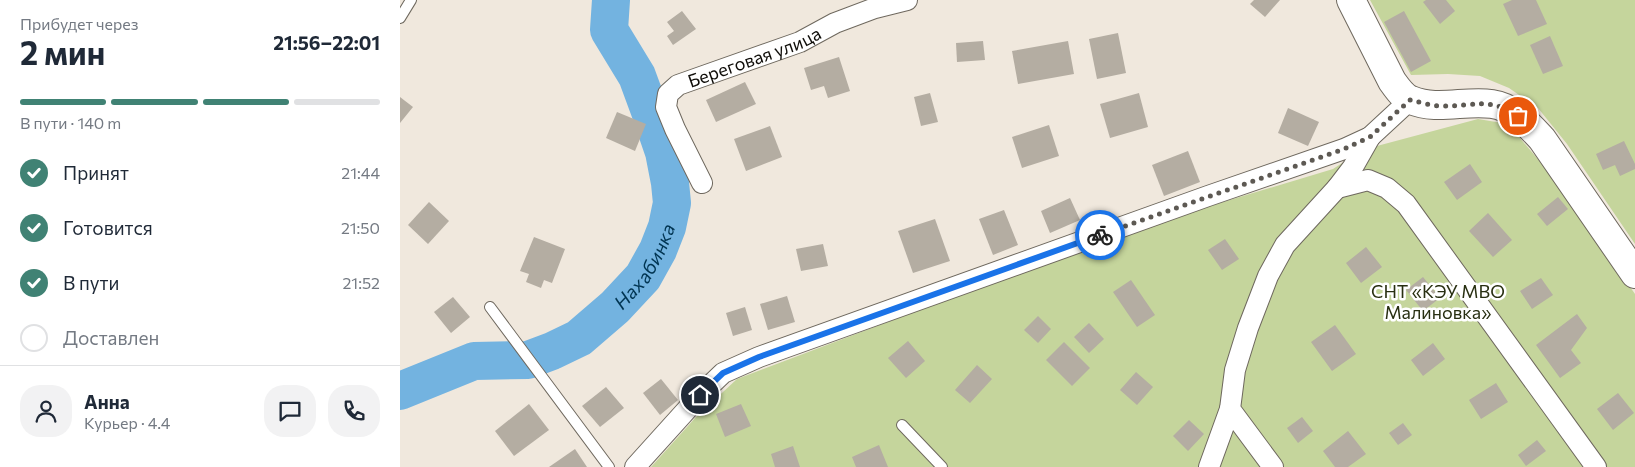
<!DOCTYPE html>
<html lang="ru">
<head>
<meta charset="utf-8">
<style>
	body { margin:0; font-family:Commissioner,sans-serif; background:#f2f2f3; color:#1f2937; height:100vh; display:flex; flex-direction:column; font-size:19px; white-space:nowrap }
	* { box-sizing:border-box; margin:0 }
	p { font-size:16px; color:#747a83 }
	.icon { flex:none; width:28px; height:28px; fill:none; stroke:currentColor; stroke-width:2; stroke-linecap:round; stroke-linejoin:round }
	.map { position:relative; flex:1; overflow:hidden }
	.panel { display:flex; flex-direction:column; background:#fff; width:400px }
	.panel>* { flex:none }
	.pin { position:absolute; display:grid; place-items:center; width:42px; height:42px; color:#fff; margin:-21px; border:2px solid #fff; border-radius:50%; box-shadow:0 1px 5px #0007 }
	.courier { position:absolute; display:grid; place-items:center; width:50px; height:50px; margin:-25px; border:4px solid #1a73e8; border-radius:50%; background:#fff; color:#222; box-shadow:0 1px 6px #0007 }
	.overview em { font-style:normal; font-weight:700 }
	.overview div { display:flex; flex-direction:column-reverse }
	.overview { display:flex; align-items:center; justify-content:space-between; height:85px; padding:0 20px }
	h1 { font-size:32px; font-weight:700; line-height:38px }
	.bar { display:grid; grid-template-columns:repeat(4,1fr); gap:8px 5px; align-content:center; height:60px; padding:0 20px }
	.bar i { height:6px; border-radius:4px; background:#e0e1e3 }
	.bar .current { background:#408274 }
	.bar p { grid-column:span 4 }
	.line { display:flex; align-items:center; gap:12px; padding:0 20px; border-top:1px solid #e0e1e3 }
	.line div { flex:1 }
	.round { display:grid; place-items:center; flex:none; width:52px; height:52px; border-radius:20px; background:#f2f2f3 }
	ol { padding:0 20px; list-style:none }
	li { display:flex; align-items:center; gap:15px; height:55px }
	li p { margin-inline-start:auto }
	li .icon { padding:5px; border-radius:50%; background:#408274; color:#fff; stroke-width:4 }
	li:last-child { color:#747a83 }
	li i { width:28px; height:28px; border:2px solid #e0e1e3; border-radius:50% }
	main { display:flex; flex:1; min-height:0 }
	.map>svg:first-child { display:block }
</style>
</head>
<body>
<main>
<section class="panel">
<div class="overview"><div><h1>2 мин</h1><p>Прибудет через</p></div><em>21:56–22:01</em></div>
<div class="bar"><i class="current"></i><i class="current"></i><i class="current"></i><i></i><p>В пути · 140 m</p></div>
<ol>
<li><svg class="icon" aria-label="check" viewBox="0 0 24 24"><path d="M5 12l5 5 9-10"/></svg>Принят<p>21:44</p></li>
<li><svg class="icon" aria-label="check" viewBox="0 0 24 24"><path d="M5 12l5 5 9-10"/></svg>Готовится<p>21:50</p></li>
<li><svg class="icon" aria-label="check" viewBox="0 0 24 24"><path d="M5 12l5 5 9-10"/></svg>В пути<p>21:52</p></li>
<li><i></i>Доставлен</li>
</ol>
<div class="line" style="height:90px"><a class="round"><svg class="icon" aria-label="person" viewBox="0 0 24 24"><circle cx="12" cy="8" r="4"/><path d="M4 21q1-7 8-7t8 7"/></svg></a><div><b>Анна</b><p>Курьер · 4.4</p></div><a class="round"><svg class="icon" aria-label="chat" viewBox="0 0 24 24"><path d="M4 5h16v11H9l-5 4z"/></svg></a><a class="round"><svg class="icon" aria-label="phone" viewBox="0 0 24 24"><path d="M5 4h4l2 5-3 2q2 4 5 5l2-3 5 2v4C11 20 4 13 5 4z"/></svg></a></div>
</section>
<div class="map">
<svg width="1235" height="467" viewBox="0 0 1235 467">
	<rect width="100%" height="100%" fill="#f0e8dd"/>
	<g fill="#c5d59c">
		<polygon points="970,0 1235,0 1235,244 1167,144 1138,108 1109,88 1080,76 1048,74 1011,75"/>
		<polygon points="1078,119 1108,124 1153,177 1235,294 1235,467 251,467 296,417 337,379 673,252 770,218 933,169 962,150"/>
	</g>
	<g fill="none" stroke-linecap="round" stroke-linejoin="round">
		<path stroke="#73b3e0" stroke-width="38" id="s1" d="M 0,391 L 74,361 L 128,360 L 152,351 L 179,338 L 215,307 L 243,277 L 258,250 L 267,227 L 272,203 L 270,183 L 264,152 L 251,114 L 237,76 L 209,30 L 211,0"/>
	</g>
	<g fill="#b4ada2">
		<polygon points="854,0 880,0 865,17 850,4"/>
		<polygon points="1026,0 1046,0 1055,11 1040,24 1023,2"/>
		<polygon points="1112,0 1136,0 1147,24 1118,36 1103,4"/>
		<polygon points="282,11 296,29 273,45 267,36 274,31 267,22"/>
		<polygon points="1004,11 1031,61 1011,72 984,22"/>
		<polygon points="718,33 726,73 697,79 689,39"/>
		<polygon points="1150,36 1163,66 1143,74 1130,45"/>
		<polygon points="583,41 585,60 557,62 556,43"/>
		<polygon points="668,41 674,74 618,84 612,51"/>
		<polygon points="439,57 450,91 428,98 424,86 411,90 404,68"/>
		<polygon points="345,82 356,104 316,122 306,100"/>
		<polygon points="530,93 538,122 521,126 514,97"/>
		<polygon points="739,93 748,127 710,138 700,104"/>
		<polygon points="0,97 13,107 0,123"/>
		<polygon points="888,108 919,122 908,146 878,133"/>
		<polygon points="217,112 246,124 235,151 206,138"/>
		<polygon points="649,125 659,156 622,168 612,137"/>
		<polygon points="370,126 382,157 346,171 334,139"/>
		<polygon points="1224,141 1235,164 1235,169 1220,176 1215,165 1203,170 1196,154"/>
		<polygon points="788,151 800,182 764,196 752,165"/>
		<polygon points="1070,164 1082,182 1057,200 1044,182"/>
		<polygon points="1158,197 1168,209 1147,226 1137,214"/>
		<polygon points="670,198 680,220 650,233 641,211"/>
		<polygon points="29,202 49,221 28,244 8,225"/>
		<polygon points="604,210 618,245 593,255 579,219"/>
		<polygon points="1088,213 1112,240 1093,257 1069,231"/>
		<polygon points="535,219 550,261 513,273 498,231"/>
		<polygon points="134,237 165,249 152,283 144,280 141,288 126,282 129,274 120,271"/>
		<polygon points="825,239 839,259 822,270 808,250"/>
		<polygon points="423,244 428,266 401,271 396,249"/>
		<polygon points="966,247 982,267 961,283 946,263"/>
		<polygon points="1023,277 1040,298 1023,311 1006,290"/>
		<polygon points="1141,278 1153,295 1132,309 1120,291"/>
		<polygon points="731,280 755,315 737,327 713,292"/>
		<polygon points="387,296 395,322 368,330 360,304"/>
		<polygon points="53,297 70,317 51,333 34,312"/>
		<polygon points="345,307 352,330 333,336 326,313"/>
		<polygon points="1177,314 1187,328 1171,350 1181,363 1160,378 1136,345"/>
		<polygon points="638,316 651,329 638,343 624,330"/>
		<polygon points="689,323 704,339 689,353 674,337"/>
		<polygon points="935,325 956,354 932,371 911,342"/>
		<polygon points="508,341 525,361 506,378 488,358"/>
		<polygon points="664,342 690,368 672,386 646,360"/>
		<polygon points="1033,343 1045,359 1023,376 1011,360"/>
		<polygon points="577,365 592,379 570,403 555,390"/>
		<polygon points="736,372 753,387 737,405 720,390"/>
		<polygon points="261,379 278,400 260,415 243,393"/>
		<polygon points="1096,383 1108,402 1081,419 1069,400"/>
		<polygon points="206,387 224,408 200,427 182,406"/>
		<polygon points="1218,393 1234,413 1213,430 1197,409"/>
		<polygon points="129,404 149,430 114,456 95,431"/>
		<polygon points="341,404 351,426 325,437 316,414"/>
		<polygon points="902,417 913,431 898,443 887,428"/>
		<polygon points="789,420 804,434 788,451 773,436"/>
		<polygon points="1003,423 1012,435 998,445 989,433"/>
		<polygon points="948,431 966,454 948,467 935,467 923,451"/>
		<polygon points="1137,440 1146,451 1126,466 1118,455"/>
		<polygon points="479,445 488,467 456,467 452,457"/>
		<polygon points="393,446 400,467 375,467 371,454"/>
		<polygon points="175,449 187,467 149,467"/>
	</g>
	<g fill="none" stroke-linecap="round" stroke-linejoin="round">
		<g stroke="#6e685e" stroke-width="12">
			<g id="lane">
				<polyline points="0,18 11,0"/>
				<polyline points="90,307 209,467"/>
				<polyline points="502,425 542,467"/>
			</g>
		</g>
		<g stroke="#6e685e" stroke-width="22">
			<g id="street">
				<path id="s2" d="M 302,183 L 275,129 L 266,107 L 268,94 L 278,85 L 400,42 L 435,23 L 475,8 L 507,0"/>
				<polyline points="937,188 968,180 987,188 1006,204 1196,467"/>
				<polyline points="235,467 300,395 323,373 359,357 808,196 944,149 970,137 1010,100"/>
				<polyline points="809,467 830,409"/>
				<polyline points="873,467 830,409 835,370 848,328 868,276 885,245 937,188 953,167 970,137"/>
			</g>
		</g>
		<g stroke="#6e685e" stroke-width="30">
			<path id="secondary" d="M 951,0 L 992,81 C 997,88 1003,97 1011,100 C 1037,111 1065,100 1092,104 C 1113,107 1128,124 1142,139 L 1235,274"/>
		</g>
		<use href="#lane" stroke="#fff" stroke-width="10"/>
		<use href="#street" stroke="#fff" stroke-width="20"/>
		<use href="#secondary" stroke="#fff" stroke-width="28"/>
	</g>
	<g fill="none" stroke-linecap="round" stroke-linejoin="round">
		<path stroke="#5d5953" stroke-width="5" stroke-dasharray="0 9" d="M 700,235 L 944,149 L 970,137 L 1010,100 C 1020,102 1031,106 1041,106 C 1072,107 1089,96 1118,116"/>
		<polyline stroke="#1a73e8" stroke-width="6" points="300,395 323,373 359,357 700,235"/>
	</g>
	<g text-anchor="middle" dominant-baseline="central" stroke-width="5" stroke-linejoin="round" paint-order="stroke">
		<g font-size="18" fill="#0e0c08" stroke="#fff">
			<text stroke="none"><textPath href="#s2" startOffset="192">Береговая улица</textPath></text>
		</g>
		<g font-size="18" fill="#282f11" stroke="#fff">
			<text x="1038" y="291">СНТ «КЭУ МВО<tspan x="1038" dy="21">Малиновка»</tspan></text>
		</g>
		<g font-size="19" font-style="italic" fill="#003451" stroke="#fff">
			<text stroke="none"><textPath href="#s1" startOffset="288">Нахабинка</textPath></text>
		</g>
	</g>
</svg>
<div class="pin" style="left:1118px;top:116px;background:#ea580c"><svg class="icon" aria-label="bag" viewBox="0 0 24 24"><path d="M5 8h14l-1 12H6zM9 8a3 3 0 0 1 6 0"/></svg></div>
<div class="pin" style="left:300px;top:395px;background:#1f2937"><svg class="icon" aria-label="home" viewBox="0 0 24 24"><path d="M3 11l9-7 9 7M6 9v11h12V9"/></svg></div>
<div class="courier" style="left:700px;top:235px"><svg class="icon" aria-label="bike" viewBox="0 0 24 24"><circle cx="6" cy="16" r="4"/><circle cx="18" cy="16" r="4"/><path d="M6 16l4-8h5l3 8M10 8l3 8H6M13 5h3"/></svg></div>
</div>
</main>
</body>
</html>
